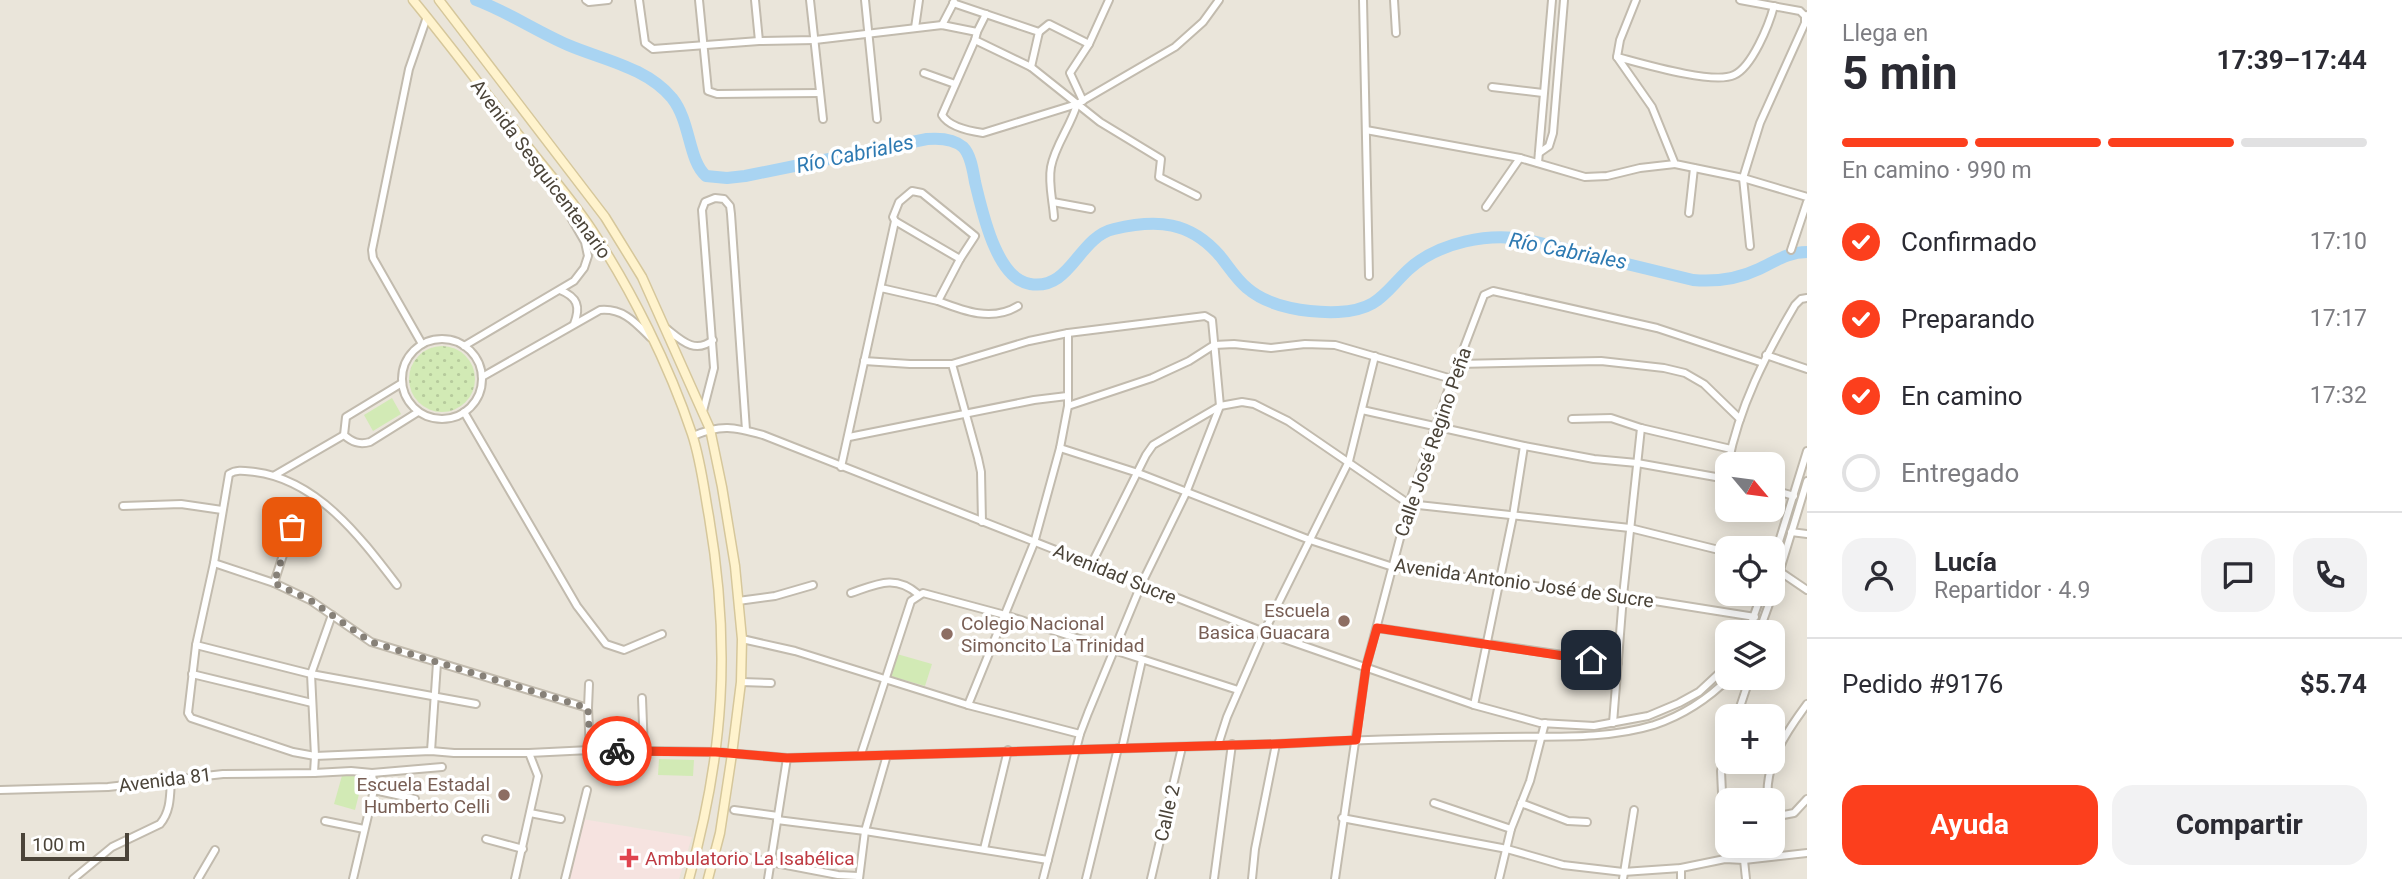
<!DOCTYPE html>
<html lang="es">
<head>
<meta charset="utf-8">
<style>
	body { margin:0; font-family:Roboto,sans-serif; background:#f2f2f3; color:#2b2b33; height:100vh; display:flex; flex-direction:column; font-size:26px; white-space:nowrap }
	* { box-sizing:border-box; margin:0 }
	p { font-size:23px; color:#7c7c81 }
	.icon { flex:none; width:38px; height:38px; fill:none; stroke:currentColor; stroke-width:2; stroke-linecap:round; stroke-linejoin:round }
	.map { position:relative; flex:1; overflow:hidden }
	.details { display:flex; flex-direction:column; background:#fff; width:595px }
	.details>* { flex:none }
	.needle { width:46px; rotate:119deg }
	.fabs { position:absolute; left:1715px; top:452px; display:grid; gap:14px }
	.fabs a { display:grid; place-items:center; width:70px; height:70px; border-radius:14px; background:#fff; box-shadow:0 4px 18px #0003; font-size:35px }
	.scale { position:absolute; left:21px; bottom:18px; width:108px; box-sizing:border-box; padding-left:7px; border:4px solid #4b4439; border-top:0; font-size:19px; line-height:24px; white-space:nowrap; color:#4b4439; -webkit-text-stroke:5px #fff; paint-order:stroke }
	.pin { position:absolute; display:grid; place-items:center; width:60px; height:60px; color:#fff; margin:-30px; border-radius:14px; box-shadow:0 4px 10px #0006 }
	.courier { position:absolute; display:grid; place-items:center; width:70px; height:70px; margin:-35px; border:5px solid #fc3f1d; border-radius:50%; background:#fff; color:#222; box-shadow:0 2px 9px #0007 }
	.headline em { font-style:normal; font-weight:700 }
	.headline div { display:flex; flex-direction:column-reverse }
	.headline { display:flex; align-items:center; justify-content:space-between; height:119px; padding:0 35px }
	h1 { font-size:46px; font-weight:700; line-height:52px }
	.bar { display:grid; grid-template-columns:repeat(4,1fr); gap:10px 7px; align-content:center; height:84px; padding:0 35px }
	.bar i { height:9px; border-radius:5px; background:#e1e1e2 }
	.bar .selected { background:#fc3f1d }
	.bar p { grid-column:span 4 }
	.line { display:flex; align-items:center; gap:18px; padding:0 35px; border-top:2px solid #e1e1e2 }
	.line div { flex:1 }
	.round { display:grid; place-items:center; flex:none; width:74px; height:74px; border-radius:21px; background:#f2f2f3 }
	ol { padding:0 35px; list-style:none }
	li { display:flex; align-items:center; gap:21px; height:77px }
	li p { margin-inline-start:auto }
	li .icon { padding:7px; border-radius:50%; background:#fc3f1d; color:#fff; stroke-width:4 }
	li:last-child { color:#7c7c81 }
	li i { width:38px; height:38px; border:4px solid #e1e1e2; border-radius:50% }
	.cta { display:flex; gap:14px; margin-top:auto; padding:14px 35px }
	.cta a { flex:1; height:80px; border-radius:21px; background:#fc3f1d; color:#fff; font-size:28px; font-weight:700; line-height:80px; text-align:center }
	.cta a+a { background:#f2f2f3; color:#2b2b33 }
	main { display:flex; flex:1; min-height:0 }
	.map>svg:first-child { display:block }
</style>
</head>
<body>
<main>
<div class="map">
<svg width="1807" height="879" viewBox="0 0 1807 879">
	<defs>
		<pattern id="grass-dots" width="8" height="8" patternUnits="userSpaceOnUse" patternTransform="scale(1.75)"><rect width="8" height="8" fill="#d2eab5"/><path d="M2 2h.1M6 6h.1" fill="none" stroke="#b6ca9c" stroke-width="1.8" stroke-linecap="round"/></pattern>
	</defs>
	<rect width="100%" height="100%" fill="#f6f3ec"/>
	<path fill="#eae5da" fill-rule="evenodd" d="M 0,0 L 1807,0 L 1807,879 L 0,879 ZM 1727,464 L 1773,464 L 1773,509 L 1727,509 ZM 1727,548 L 1773,548 L 1773,593 L 1727,593 ZM 1727,632 L 1773,632 L 1773,677 L 1727,677 ZM 1727,716 L 1773,716 L 1773,761 L 1727,761 ZM 1727,800 L 1773,800 L 1773,845 L 1727,845 Z"/>
	<polygon fill="#f6e3e0" points="582,819 692,837 679,879 566,879"/>
	<circle fill="url(#grass-dots)" cx="442" cy="379" r="33"/>
	<g fill="#d2eab5">
		<polygon points="392,398 401,414 373,431 364,415"/>
		<polygon points="897,654 932,664 925,686 890,676"/>
		<polygon points="659,759 694,760 693,776 658,775"/>
		<polygon points="343,772 363,778 355,810 334,804"/>
	</g>
	<g fill="none" stroke-linecap="round" stroke-linejoin="round">
		<path stroke="#a9d4f2" stroke-width="12" d="M 476,0 C 508,12 536,31 568,45 C 603,60 646,67 672,98 C 691,122 688,160 706,176 L 727,178 L 745,176 L 927,139 C 939,138 954,139 963,147 C 971,155 973,171 975,182 C 982,210 996,279 1030,284 C 1071,291 1078,237 1114,229 C 1157,219 1190,221 1220,256 C 1229,267 1236,279 1247,288 C 1270,308 1309,313 1338,312 C 1378,310 1383,294 1408,270 C 1438,242 1490,232 1528,240 L 1693,280 C 1716,282 1738,279 1759,269 C 1776,261 1788,252 1807,252"/>
		<g stroke="#c2bbae" stroke-width="10">
			<g id="minor">
				<polyline points="586,0 589,2 608,0"/>
				<polyline points="639,0 645,43 653,49 759,41 815,40 942,25 977,32 975,40 1031,67 1100,122 1161,159 1159,177 1197,196"/>
				<polyline points="699,0 708,91 717,94 820,93"/>
				<polyline points="755,0 759,41"/>
				<polyline points="810,0 823,119"/>
				<polyline points="865,0 877,119"/>
				<polyline points="1363,0 1369,276"/>
				<polyline points="1394,0 1396,33"/>
				<polyline points="1636,0 1620,40 1617,57 1652,107 1675,164 1743,178 1807,197"/>
				<polyline points="1740,0 1800,11 1805,16 1807,15"/>
				<polyline points="953,3 1039,32 1031,67"/>
				<polyline points="942,25 954,2"/>
				<polyline points="915,28 919,0"/>
				<polyline points="977,32 986,14"/>
				<polyline points="1039,32 1049,24 1089,44"/>
				<path d="M 975,40 L 942,115 C 949,127 969,131 983,133 L 1077,104 L 1175,47 L 1203,22 L 1219,0"/>
				<path d="M 1617,57 C 1640,63 1713,85 1734,75 C 1752,67 1769,25 1774,6"/>
				<polyline points="924,73 955,84"/>
				<polyline points="1492,87 1543,93"/>
				<polyline points="1083,101 1070,73 1089,44 1109,0"/>
				<polyline points="1366,130 1520,158"/>
				<polyline points="1539,153 1549,146 1553,133 1564,0"/>
				<polyline points="1538,163 1552,0"/>
				<polyline points="1053,202 1091,209"/>
				<polyline points="1486,207 1520,158 1585,177 1607,176 1640,168 1675,164"/>
				<polyline points="1689,213 1694,168"/>
				<path d="M 1054,217 C 1053,201 1048,183 1051,167 C 1055,145 1071,126 1077,104"/>
				<polyline points="895,221 960,259"/>
				<polyline points="1750,246 1743,178 1760,123 1805,23 1805,16"/>
				<polyline points="1791,250 1807,202"/>
				<path d="M 560,290 C 577,297 581,306 574,324"/>
				<path d="M 938,301 C 964,311 992,322 1018,306"/>
				<path d="M 667,329 C 682,341 695,354 713,340"/>
				<circle cx="442" cy="379" r="40"/>
				<polyline points="422,344 373,258 372,250 409,69 427,17"/>
				<polyline points="464,346 574,281 584,268 588,256 585,242 562,202 557,186"/>
				<polyline points="1766,355 1807,369"/>
				<polyline points="864,361 910,364 952,364 1029,341 1068,333 1205,316 1212,320 1220,406 1186,493 1141,585 1088,713 1080,734 1043,879"/>
				<polyline points="952,364 978,458 981,472 982,522"/>
				<polyline points="1458,364 1601,361 1664,368 1685,373 1704,384 1740,419"/>
				<path d="M 482,377 L 600,310 C 623,308 635,322 651,338"/>
				<path d="M 402,383 L 346,417 L 344,435 C 352,442 359,445 370,442 L 418,412"/>
				<polyline points="1068,406 1152,378 1189,361 1214,345 1234,344 1271,348 1305,344 1335,345 1452,379"/>
				<polyline points="1362,410 1524,446 1594,459 1637,463 1727,479"/>
				<polyline points="703,411 714,368 702,210 705,202 715,198 724,199 730,206 731,214 746,430"/>
				<polyline points="464,412 577,606 606,644 624,650 662,634"/>
				<polyline points="1572,419 1611,418 1641,428 1731,449"/>
				<path d="M 693,436 C 721,424 734,427 763,435 L 1264,632 L 1474,705 L 1540,723 L 1594,726 L 1648,716 L 1679,703 L 1699,692 L 1727,666"/>
				<polyline points="849,437 1034,400 1067,396"/>
				<polyline points="1060,448 1138,473 1310,540 1393,567 1500,582 1623,596 1755,617"/>
				<path d="M 1728,464 C 1739,407 1766,354 1795,305 L 1801,299 L 1807,298"/>
				<polyline points="841,467 895,221 893,217 899,202 912,191 922,193 975,236 960,259 938,301 881,288"/>
				<polyline points="275,475 344,435"/>
				<polyline points="1773,490 1794,496"/>
				<polyline points="123,506 181,504 222,510"/>
				<polyline points="1791,532 1807,534"/>
				<polyline points="1773,561 1807,451"/>
				<polyline points="214,563 274,583 310,600 371,642 588,708 590,750"/>
				<polyline points="1092,563 1146,455 1153,445 1220,406 1242,402 1254,404 1288,421 1409,504 1630,528 1727,552"/>
				<polyline points="1779,571 1807,590"/>
				<polyline points="274,583 292,527"/>
				<path d="M 397,585 C 361,538 318,480 255,472 C 245,471 237,469 229,474 L 214,563 L 196,645 L 188,713 L 191,718 L 293,752 L 315,756 L 431,751 L 454,753 L 529,753 L 590,750 L 716,752 L 787,758 L 1276,744 C 1351,740 1425,738 1500,737 C 1551,736 1605,740 1654,725 C 1684,715 1708,699 1730,677"/>
				<path d="M 851,593 C 877,584 895,574 918,594"/>
				<polyline points="1773,593 1807,481"/>
				<polyline points="738,601 775,596 813,585"/>
				<polyline points="1377,628 1618,663"/>
				<polyline points="1748,632 1762,593"/>
				<polyline points="1759,632 1773,593"/>
				<polyline points="742,639 795,651 968,705 1080,734"/>
				<polyline points="196,645 311,674 476,704"/>
				<polyline points="192,674 312,703"/>
				<polyline points="741,682 771,683"/>
				<polyline points="642,698 644,751"/>
				<polyline points="968,705 1034,543 1060,448 1068,406 1068,333"/>
				<polyline points="1474,705 1513,516 1524,446"/>
				<polyline points="588,708 589,684"/>
				<polyline points="1737,716 1750,677"/>
				<polyline points="1613,723 1623,596 1641,428"/>
				<polyline points="1218,745 1227,717 1264,632 1349,461 1375,356"/>
				<polyline points="1122,748 1142,660"/>
				<polyline points="431,751 437,663"/>
				<polyline points="861,754 911,601 923,593 1005,615 1238,690"/>
				<polyline points="314,773 351,771 372,773 374,790 353,879"/>
				<polyline points="372,773 442,767"/>
				<polyline points="0,790 108,787 223,774 314,773 315,756 311,674 332,615"/>
				<polyline points="374,790 415,799"/>
				<path d="M 1768,800 C 1764,764 1787,731 1807,704"/>
				<polyline points="1434,803 1511,829"/>
				<polyline points="1521,803 1568,821 1587,822"/>
				<polyline points="734,810 778,816"/>
				<polyline points="530,813 561,819"/>
				<polyline points="1773,817 1794,813 1807,799"/>
				<polyline points="1342,818 1507,849 1563,865 1623,872 1681,868 1725,859 1744,860 1807,853"/>
				<polyline points="777,820 865,831 1048,860"/>
				<polyline points="325,821 364,829"/>
				<polyline points="486,839 523,849"/>
				<polyline points="984,849 1008,750"/>
				<polyline points="733,855 838,875 858,876"/>
				<polyline points="1725,859 1721,771 1727,745"/>
				<polyline points="1744,860 1746,879"/>
				<polyline points="1681,868 1681,879"/>
				<path d="M 73,879 L 112,847 L 160,824 C 171,811 170,795 171,779"/>
				<polyline points="198,879 215,850"/>
				<polyline points="515,879 538,776 529,753"/>
				<polyline points="565,879 587,790"/>
				<polyline points="768,879 787,758"/>
				<polyline points="859,879 865,831 887,755"/>
				<polyline points="1086,879 1118,748"/>
				<polyline points="1151,879 1182,747"/>
				<polyline points="1214,879 1232,744"/>
				<polyline points="1252,879 1255,849 1276,744"/>
				<polyline points="1335,879 1366,667 1409,504 1452,379 1484,295 1493,291 1657,328 1763,363"/>
				<polyline points="1499,879 1511,829 1530,781 1545,723"/>
				<polyline points="1623,879 1634,810"/>
			</g>
		</g>
		<g stroke="#d6c79b" stroke-width="11">
			<g id="secondary">
				<path d="M 413,0 C 450,45 485,92 521,138 C 544,168 571,198 592,230 C 632,291 669,365 692,434 C 701,461 704,490 709,517 C 731,647 724,753 689,879"/>
				<polyline points="439,0 605,217 642,277 710,429 722,487 735,566 742,639 741,682 732,754 720,833 708,879"/>
			</g>
		</g>
		<use href="#minor" stroke="#fff" stroke-width="6"/>
		<use href="#secondary" stroke="#fff3cd" stroke-width="8"/>
	</g>
	<g fill="none" stroke-linecap="round" stroke-linejoin="round">
		<polyline stroke="#878178" stroke-width="7" stroke-dasharray="0 12.6" points="292,527 274,583 310,600 371,642 588,708 590,750 617,751"/>
		<polyline stroke="#fc3f1d" stroke-width="9" points="617,751 716,752 787,758 1276,744 1356,740 1366,667 1377,628 1591,660"/>
	</g>
	<g fill="#8d6e63" stroke="#fff" stroke-width="2.5">
		<circle cx="1344" cy="621" r="7"/>
		<circle cx="947" cy="634" r="7"/>
		<circle cx="504" cy="795" r="7"/>
	</g>
	<path fill="#e0444e" stroke="#fff" stroke-width="2.5" d="M625.5 847.5h7v7h7v7h-7v7h-7v-7h-7v-7h7z"/>
	<g text-anchor="middle" dominant-baseline="central" stroke-width="7" stroke-linejoin="round" paint-order="stroke">
		<g font-size="19" fill="#4b4439" stroke="#fff">
			<text transform="translate(541 169) rotate(53)">Avenida Sesquicentenario</text>
			<text transform="translate(1433 442) rotate(-71)">Calle José Regino Peña</text>
			<text transform="translate(1115 574) rotate(22)">Avenidad Sucre</text>
			<text transform="translate(1524 583) rotate(8)">Avenida Antonio José de Sucre</text>
			<text transform="translate(165 780) rotate(-7)">Avenida 81</text>
			<text transform="translate(1167 813) rotate(-77)">Calle 2</text>
		</g>
		<g font-size="19" fill="#785e54" stroke="#fff" text-anchor="end">
			<text x="1330" y="610">Escuela<tspan x="1330" dy="22">Basica Guacara</tspan></text>
			<text x="961" y="623" text-anchor="start">Colegio Nacional<tspan x="961" dy="22">Simoncito La Trinidad</tspan></text>
			<text x="490" y="784">Escuela Estadal<tspan x="490" dy="22">Humberto Celli</tspan></text>
		</g>
		<g font-size="19" fill="#be3a42" stroke="#fff" text-anchor="start">
			<text x="645" y="858">Ambulatorio La Isabélica</text>
		</g>
		<g font-size="21" font-style="italic" fill="#2e7ab2" stroke="#fff">
			<text transform="translate(855 154) rotate(-12)">Río Cabriales</text>
			<text transform="translate(1568 251) rotate(11)">Río Cabriales</text>
		</g>
	</g>
</svg>
<div class="fabs">
<a><svg class="needle" viewBox="-14 -14 28 28"><path d="M0-13l5 13h-10z" fill="#e53935"/><path d="M0 13l5-13h-10z" fill="#7c7c81"/></svg></a>
<a><svg class="icon" aria-label="locate" viewBox="0 0 24 24"><circle cx="12" cy="12" r="6"/><path d="M12 2v4M12 18v4M2 12h4M18 12h4"/></svg></a>
<a><svg class="icon" aria-label="layers" viewBox="0 0 24 24"><path d="M12 4l9 5-9 5-9-5zM3 14l9 5 9-5"/></svg></a>
<a>+</a>
<a>−</a>
</div>
<div class="scale">100 m</div>
<div class="pin" style="left:292px;top:527px;background:#ea580c"><svg class="icon" aria-label="bag" viewBox="0 0 24 24"><path d="M5 8h14l-1 12H6zM9 8a3 3 0 0 1 6 0"/></svg></div>
<div class="pin" style="left:1591px;top:660px;background:#1f2937"><svg class="icon" aria-label="home" viewBox="0 0 24 24"><path d="M3 11l9-7 9 7M6 9v11h12V9"/></svg></div>
<div class="courier" style="left:617px;top:751px"><svg class="icon" aria-label="bike" viewBox="0 0 24 24"><circle cx="6" cy="16" r="4"/><circle cx="18" cy="16" r="4"/><path d="M6 16l4-8h5l3 8M10 8l3 8H6M13 5h3"/></svg></div>
</div>
<section class="details">
<div class="headline"><div><h1>5 min</h1><p>Llega en</p></div><em>17:39–17:44</em></div>
<div class="bar"><i class="selected"></i><i class="selected"></i><i class="selected"></i><i></i><p>En camino · 990 m</p></div>
<ol>
<li><svg class="icon" aria-label="check" viewBox="0 0 24 24"><path d="M5 12l5 5 9-10"/></svg>Confirmado<p>17:10</p></li>
<li><svg class="icon" aria-label="check" viewBox="0 0 24 24"><path d="M5 12l5 5 9-10"/></svg>Preparando<p>17:17</p></li>
<li><svg class="icon" aria-label="check" viewBox="0 0 24 24"><path d="M5 12l5 5 9-10"/></svg>En camino<p>17:32</p></li>
<li><i></i>Entregado</li>
</ol>
<div class="line" style="height:126px"><a class="round"><svg class="icon" aria-label="person" viewBox="0 0 24 24"><circle cx="12" cy="8" r="4"/><path d="M4 21q1-7 8-7t8 7"/></svg></a><div><b>Lucía</b><p>Repartidor · 4.9</p></div><a class="round"><svg class="icon" aria-label="chat" viewBox="0 0 24 24"><path d="M4 5h16v11H9l-5 4z"/></svg></a><a class="round"><svg class="icon" aria-label="phone" viewBox="0 0 24 24"><path d="M5 4h4l2 5-3 2q2 4 5 5l2-3 5 2v4C11 20 4 13 5 4z"/></svg></a></div>
<div class="line" style="height:91px"><div>Pedido #9176</div><b>$5.74</b></div>
<div class="cta"><a>Ayuda</a><a>Compartir</a></div>
</section>
</main>
</body>
</html>
